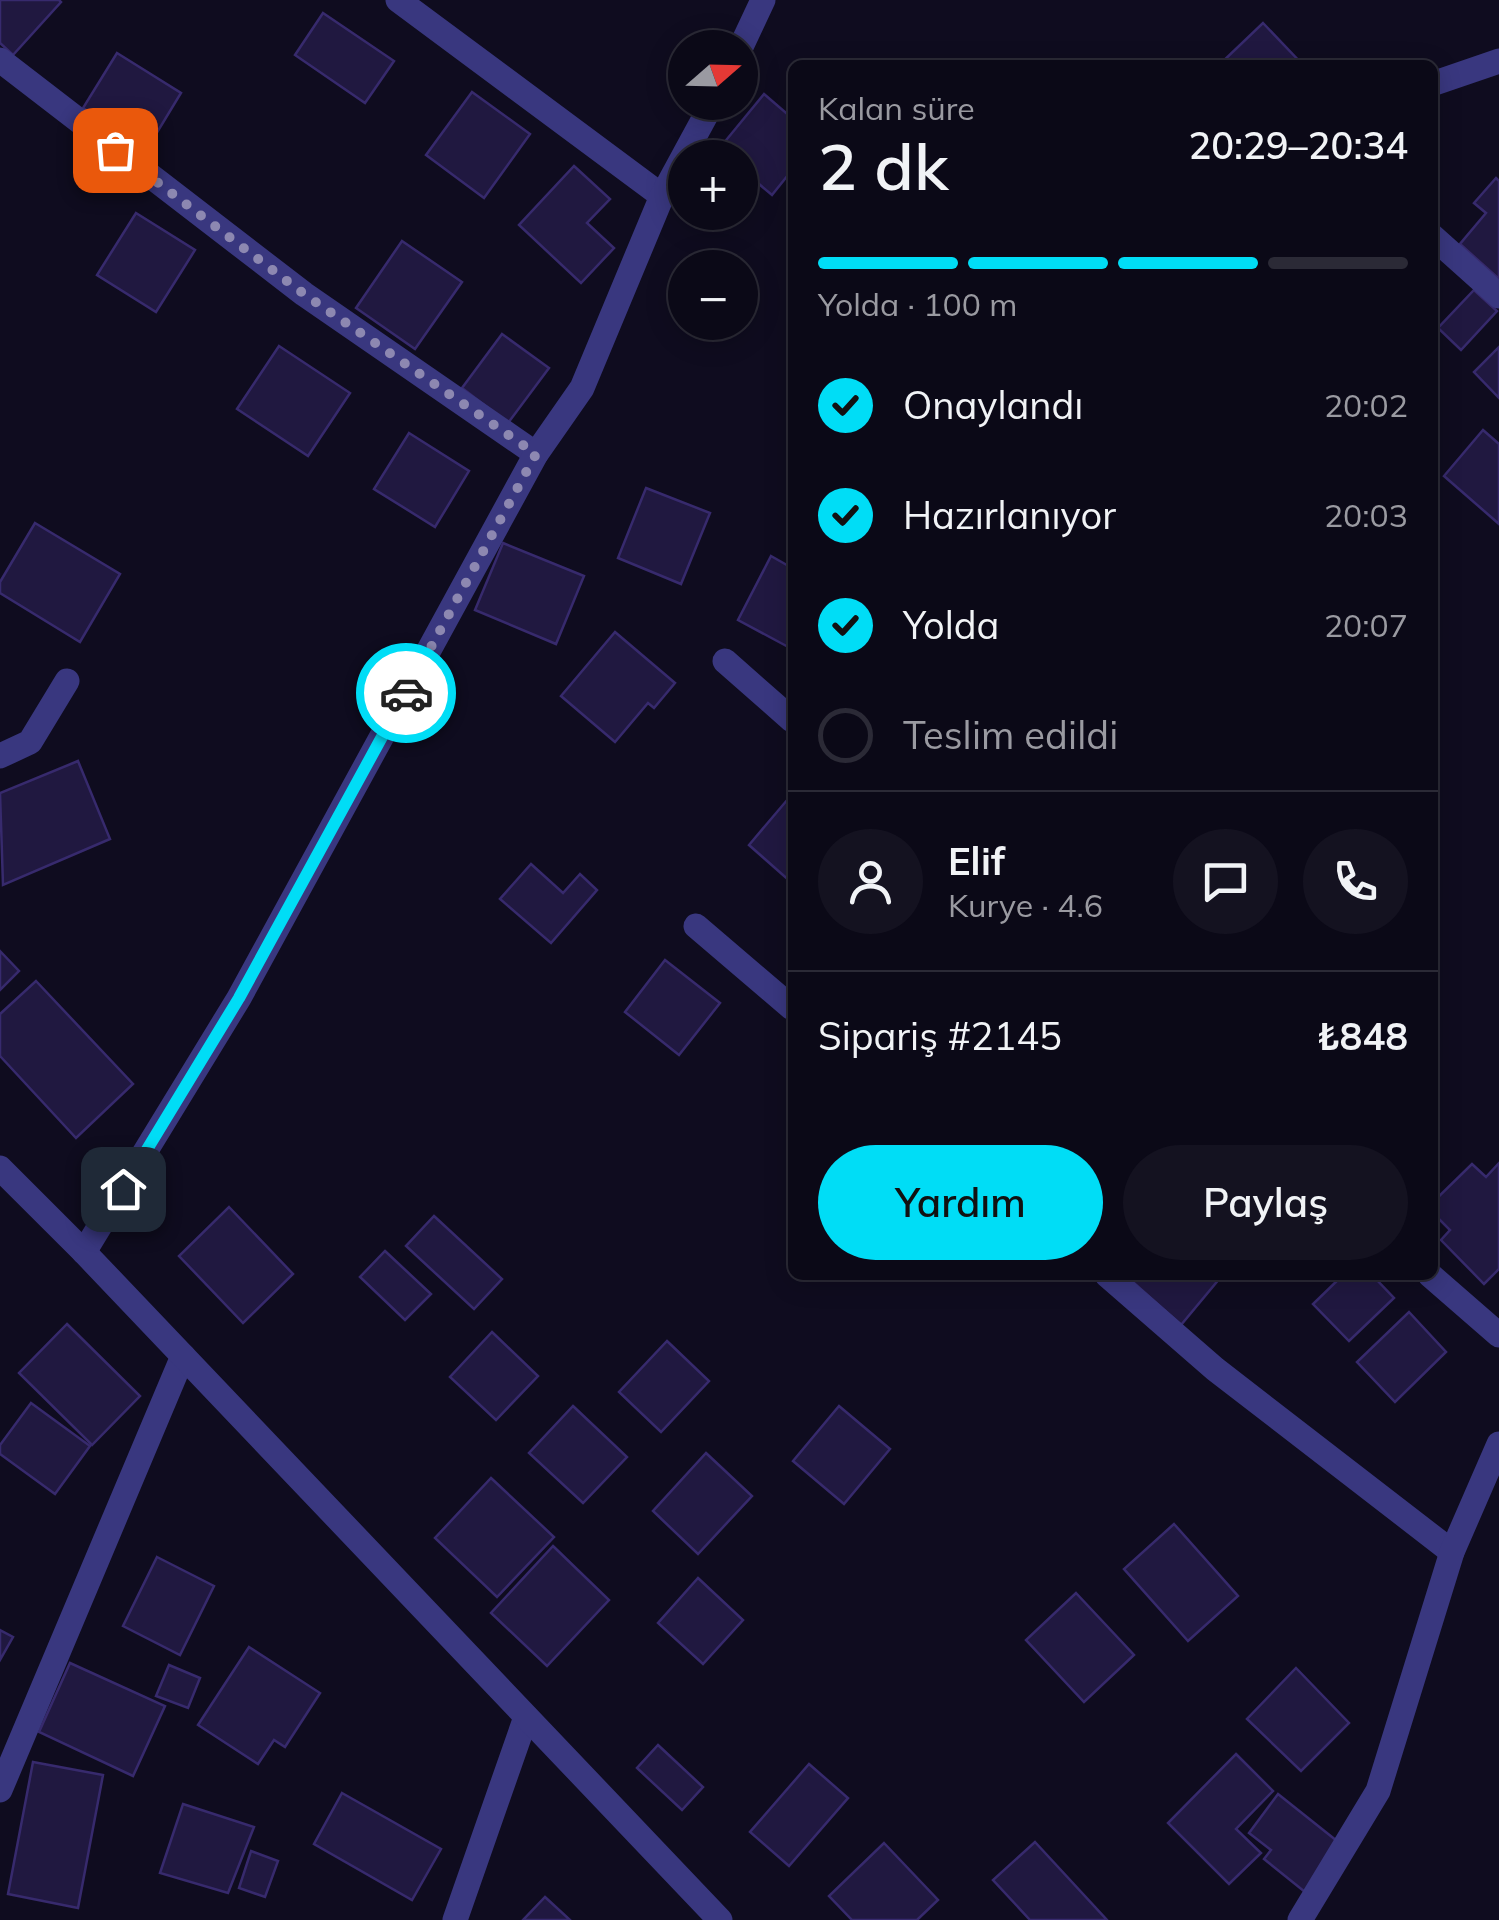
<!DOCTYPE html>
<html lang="tr">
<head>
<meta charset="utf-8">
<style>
	body { margin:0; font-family:Mulish,sans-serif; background:#141220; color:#f1f3f6; height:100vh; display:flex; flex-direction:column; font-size:38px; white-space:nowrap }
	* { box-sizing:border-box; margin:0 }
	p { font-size:32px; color:#9a9aa1 }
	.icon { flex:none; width:55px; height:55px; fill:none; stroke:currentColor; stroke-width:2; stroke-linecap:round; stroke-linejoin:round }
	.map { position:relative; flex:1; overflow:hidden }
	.side { position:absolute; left:788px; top:60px; width:650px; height:1220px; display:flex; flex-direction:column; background:#0b0917; border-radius:15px; box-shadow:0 5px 25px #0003,0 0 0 2px #2b2a36 }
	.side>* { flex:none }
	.needle { width:65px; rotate:70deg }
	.fabs { position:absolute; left:668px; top:30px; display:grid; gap:20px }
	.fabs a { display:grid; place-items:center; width:90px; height:90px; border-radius:50%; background:#0b0917; box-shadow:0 5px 25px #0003,0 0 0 2px #2b2a36; font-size:50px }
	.pin { position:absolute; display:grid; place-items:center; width:85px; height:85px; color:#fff; margin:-42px; border-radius:20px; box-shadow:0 5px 15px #0006 }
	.courier { position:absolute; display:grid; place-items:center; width:100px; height:100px; margin:-50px; border:8px solid #00ddf6; border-radius:50%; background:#fff; color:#222; box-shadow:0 2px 12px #0007 }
	.headline em { font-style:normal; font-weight:600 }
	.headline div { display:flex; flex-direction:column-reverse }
	.headline { display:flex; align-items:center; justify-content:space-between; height:170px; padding:0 30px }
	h1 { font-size:65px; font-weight:600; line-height:75px }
	.bar { display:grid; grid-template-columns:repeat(4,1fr); gap:15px 10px; align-content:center; height:120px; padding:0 30px }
	.bar i { height:12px; border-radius:8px; background:#2b2a36 }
	.bar .on { background:#00ddf6 }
	.bar p { grid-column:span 4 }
	.line { display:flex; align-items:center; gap:25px; padding:0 30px; border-top:2px solid #2b2a36 }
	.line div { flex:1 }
	.round { display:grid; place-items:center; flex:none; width:105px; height:105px; border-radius:52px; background:#141220 }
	ol { padding:0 30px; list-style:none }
	li { display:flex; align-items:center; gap:30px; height:110px }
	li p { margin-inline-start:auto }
	li .icon { padding:10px; border-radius:50%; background:#00ddf6; color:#111; stroke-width:4 }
	li:last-child { color:#9a9aa1 }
	li i { width:55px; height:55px; border:5px solid #2b2a36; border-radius:50% }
	.cta { display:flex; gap:20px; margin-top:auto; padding:20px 30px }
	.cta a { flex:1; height:115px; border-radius:60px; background:#00ddf6; color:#111; font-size:40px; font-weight:600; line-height:115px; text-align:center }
	.cta a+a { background:#141220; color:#f1f3f6 }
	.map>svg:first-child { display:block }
</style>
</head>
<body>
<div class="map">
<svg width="1499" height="1920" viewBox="0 0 1499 1920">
	<rect width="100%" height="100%" fill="#0f0c1f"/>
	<g fill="#201840" stroke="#372a6d" stroke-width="2.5">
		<polygon points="0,0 59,0 61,2 13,55 0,43"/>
		<polygon points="323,13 394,61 365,103 295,55"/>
		<polygon points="1263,23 1303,65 1219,65"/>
		<polygon points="117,53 181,93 147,149 83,108"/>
		<polygon points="472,92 530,134 484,198 426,155"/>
		<polygon points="764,94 792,118 792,170 772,195 740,168 740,158 727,158 718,150"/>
		<polygon points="574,166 610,199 587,223 614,248 581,283 519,225"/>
		<polygon points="1496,178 1499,181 1499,279 1460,244 1486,213 1474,203"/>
		<polygon points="136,213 195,250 156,312 97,275"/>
		<polygon points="402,241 462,282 415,349 356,308"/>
		<polygon points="1474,290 1497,311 1461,350 1438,328"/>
		<polygon points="502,334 549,368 508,423 462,388"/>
		<polygon points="279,346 350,393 308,456 237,409"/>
		<polygon points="1499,347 1499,398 1474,372"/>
		<polygon points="1483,430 1499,444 1499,524 1444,476"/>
		<polygon points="409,433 469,471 435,527 374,489"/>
		<polygon points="646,488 710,513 681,584 618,558"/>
		<polygon points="35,523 120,574 80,642 0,593 0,582"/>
		<polygon points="503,543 584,576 556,644 475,610"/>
		<polygon points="771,556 792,568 792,649 738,620"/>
		<polygon points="615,632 675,683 654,708 648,703 615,742 561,696"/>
		<polygon points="78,761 110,839 3,885 0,793"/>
		<polygon points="788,799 792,803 792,883 749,845"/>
		<polygon points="531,864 563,893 580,874 597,890 551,943 500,899"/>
		<polygon points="0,951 19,971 0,990"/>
		<polygon points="665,960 720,1003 679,1055 625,1012"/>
		<polygon points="36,981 133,1084 76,1138 0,1056 0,1014"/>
		<polygon points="1499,1163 1499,1269 1484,1284 1441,1240 1450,1230 1432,1212 1432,1203 1472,1164 1486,1177"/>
		<polygon points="229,1207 293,1274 243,1323 179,1256"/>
		<polygon points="434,1216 502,1279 474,1309 406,1246"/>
		<polygon points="385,1251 431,1294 405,1320 360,1277"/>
		<polygon points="1125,1275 1217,1275 1220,1278 1181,1325"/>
		<polygon points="1343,1275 1372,1275 1394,1298 1349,1341 1313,1304"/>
		<polygon points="1409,1312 1446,1352 1395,1402 1357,1362"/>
		<polygon points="67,1324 140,1396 92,1445 19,1373"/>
		<polygon points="492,1332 538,1376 496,1420 450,1377"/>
		<polygon points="667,1341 709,1381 661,1432 619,1392"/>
		<polygon points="31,1403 90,1446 55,1494 0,1454 0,1445"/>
		<polygon points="573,1406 627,1457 583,1503 529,1453"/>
		<polygon points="839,1406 890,1449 844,1504 793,1461"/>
		<polygon points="706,1453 752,1496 698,1554 653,1511"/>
		<polygon points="491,1478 554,1537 497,1597 435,1538"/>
		<polygon points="1174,1524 1238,1596 1188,1641 1124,1569"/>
		<polygon points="553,1546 609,1600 547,1666 491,1613"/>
		<polygon points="157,1557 214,1586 180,1655 123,1626"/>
		<polygon points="698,1578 743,1620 703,1664 658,1623"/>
		<polygon points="1076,1593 1134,1655 1084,1702 1026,1640"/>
		<polygon points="0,1630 13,1637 0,1660"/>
		<polygon points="249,1647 320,1693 285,1747 274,1740 258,1764 198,1725"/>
		<polygon points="70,1663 165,1706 133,1776 39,1732"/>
		<polygon points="169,1665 200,1678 188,1708 156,1696"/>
		<polygon points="1296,1668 1349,1723 1301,1771 1247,1719"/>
		<polygon points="658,1745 703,1787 682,1810 637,1768"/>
		<polygon points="1236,1754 1273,1791 1236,1829 1261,1853 1229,1884 1168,1823"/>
		<polygon points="33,1762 103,1775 78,1908 8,1894"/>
		<polygon points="809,1764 848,1798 789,1866 750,1832"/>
		<polygon points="342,1793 441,1849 412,1900 314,1844"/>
		<polygon points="1278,1794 1342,1845 1305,1892 1264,1859 1271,1850 1249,1833"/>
		<polygon points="183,1804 254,1827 228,1893 160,1873"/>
		<polygon points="1035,1842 1107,1920 1030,1920 993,1880"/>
		<polygon points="884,1843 938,1900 917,1920 852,1920 829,1896"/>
		<polygon points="251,1851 278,1861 265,1897 239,1888"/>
		<polygon points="545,1897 570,1920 523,1920"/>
	</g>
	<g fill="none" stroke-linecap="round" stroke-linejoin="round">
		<g stroke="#39377f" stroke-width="25">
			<polyline points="398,0 662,196"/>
			<polyline points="740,49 763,0"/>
			<polyline points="0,60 304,294 536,454"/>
			<polyline points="1432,84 1499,61"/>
			<polyline points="1432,236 1499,296"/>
			<polyline points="725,661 792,720"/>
			<polyline points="0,756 30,742 67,681"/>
			<polyline points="696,926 792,1008"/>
			<polyline points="84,1252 239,998 536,454 582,388 662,196 713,102"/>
			<polyline points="1107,1275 1215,1369 1452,1552"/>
			<polyline points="1430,1275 1499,1335"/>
			<polyline points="0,1790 183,1356"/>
			<polyline points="455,1920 526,1717"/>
			<polyline points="1300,1920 1378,1791 1452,1552 1499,1444"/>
		</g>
		<polyline stroke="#39377f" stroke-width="25" points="0,1168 84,1252 720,1920"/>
	</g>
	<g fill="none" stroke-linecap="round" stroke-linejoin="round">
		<polyline stroke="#8d88b1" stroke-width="10" stroke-dasharray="0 18" points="115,150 304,294 536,454 406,693"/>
		<polyline stroke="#00ddf6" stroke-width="12" points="123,1189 239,998 406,693"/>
	</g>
</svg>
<div class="fabs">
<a><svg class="needle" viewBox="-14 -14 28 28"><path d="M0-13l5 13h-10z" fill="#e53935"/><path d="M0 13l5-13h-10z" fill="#9a9aa1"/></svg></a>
<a>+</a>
<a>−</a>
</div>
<div class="pin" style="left:115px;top:150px;background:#ea580c"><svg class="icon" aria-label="bag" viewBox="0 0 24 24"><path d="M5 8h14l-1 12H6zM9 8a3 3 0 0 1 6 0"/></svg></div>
<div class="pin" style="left:123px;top:1189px;background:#1f2937"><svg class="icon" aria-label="home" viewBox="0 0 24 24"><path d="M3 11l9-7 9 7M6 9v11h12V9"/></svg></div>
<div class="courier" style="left:406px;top:693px"><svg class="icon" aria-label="car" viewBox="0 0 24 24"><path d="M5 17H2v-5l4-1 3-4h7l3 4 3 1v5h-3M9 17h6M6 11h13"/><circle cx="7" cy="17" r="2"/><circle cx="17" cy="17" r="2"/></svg></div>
<section class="side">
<div class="headline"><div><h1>2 dk</h1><p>Kalan süre</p></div><em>20:29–20:34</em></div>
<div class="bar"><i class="on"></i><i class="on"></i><i class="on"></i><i></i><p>Yolda · 100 m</p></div>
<ol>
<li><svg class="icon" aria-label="check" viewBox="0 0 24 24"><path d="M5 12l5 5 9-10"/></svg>Onaylandı<p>20:02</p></li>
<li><svg class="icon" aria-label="check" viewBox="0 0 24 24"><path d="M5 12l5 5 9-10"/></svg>Hazırlanıyor<p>20:03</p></li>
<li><svg class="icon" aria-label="check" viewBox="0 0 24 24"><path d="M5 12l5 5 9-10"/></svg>Yolda<p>20:07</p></li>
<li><i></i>Teslim edildi</li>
</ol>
<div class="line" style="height:180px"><a class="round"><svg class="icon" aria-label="person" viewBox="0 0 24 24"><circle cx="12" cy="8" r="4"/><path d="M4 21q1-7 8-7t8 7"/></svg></a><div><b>Elif</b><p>Kurye · 4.6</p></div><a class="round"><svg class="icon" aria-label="chat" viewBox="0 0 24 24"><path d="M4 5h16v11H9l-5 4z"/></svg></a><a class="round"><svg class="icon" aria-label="phone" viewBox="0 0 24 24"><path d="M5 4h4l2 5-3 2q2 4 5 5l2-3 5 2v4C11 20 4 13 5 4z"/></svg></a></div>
<div class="line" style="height:130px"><div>Sipariş #2145</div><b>₺848</b></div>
<div class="cta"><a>Yardım</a><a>Paylaş</a></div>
</section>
</div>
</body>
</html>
